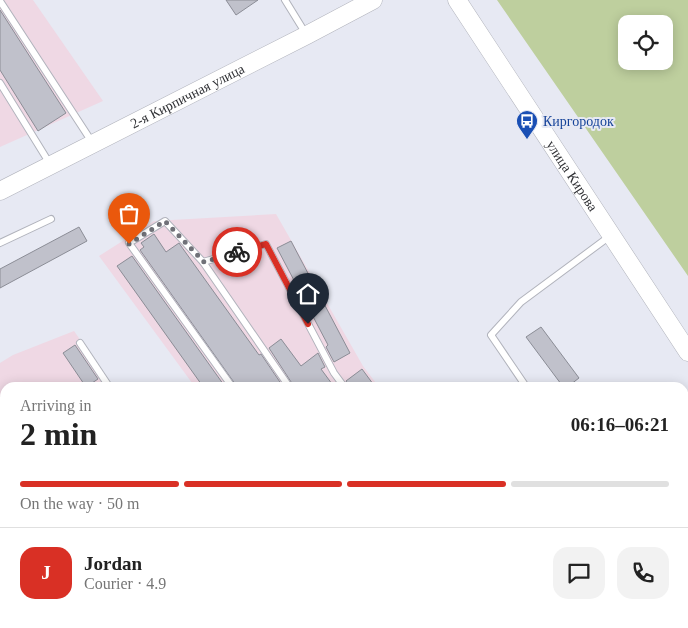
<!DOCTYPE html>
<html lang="en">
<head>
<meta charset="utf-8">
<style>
	body { margin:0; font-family:"Times New Roman",serif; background:#f2f2f2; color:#222; height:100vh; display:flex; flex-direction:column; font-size:19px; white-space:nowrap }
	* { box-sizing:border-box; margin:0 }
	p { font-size:16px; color:#767676 }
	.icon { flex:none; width:28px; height:28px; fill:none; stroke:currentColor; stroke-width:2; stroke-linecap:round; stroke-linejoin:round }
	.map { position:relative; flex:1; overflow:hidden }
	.drawer { position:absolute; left:0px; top:382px; width:689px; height:246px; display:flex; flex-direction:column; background:#fff; border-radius:15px 15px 0 0; box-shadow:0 2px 12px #0003 }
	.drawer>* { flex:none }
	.buttons { position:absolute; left:618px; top:15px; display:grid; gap:10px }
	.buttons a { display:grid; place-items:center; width:55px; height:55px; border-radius:10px; background:#fff; box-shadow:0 2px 12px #0003; font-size:25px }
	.pin { position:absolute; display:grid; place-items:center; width:42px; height:42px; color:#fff; margin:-51px -21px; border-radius:50% 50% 50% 0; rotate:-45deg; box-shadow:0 0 5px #0007 }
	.pin .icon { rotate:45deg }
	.courier { position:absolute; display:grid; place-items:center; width:50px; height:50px; margin:-25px; border:4px solid #d93025; border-radius:50%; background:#fff; color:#222; box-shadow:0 1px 6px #0007 }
	.headline em { font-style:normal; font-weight:700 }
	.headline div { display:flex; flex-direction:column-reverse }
	.headline { display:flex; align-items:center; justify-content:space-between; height:85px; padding:0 20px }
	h1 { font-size:32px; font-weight:700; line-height:38px }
	.bar { display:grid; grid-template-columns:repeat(4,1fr); gap:8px 5px; align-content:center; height:60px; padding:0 20px }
	.bar i { height:6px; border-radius:4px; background:#e0e0e0 }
	.bar .current { background:#d93025 }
	.bar p { grid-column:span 4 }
	.line { display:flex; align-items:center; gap:12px; padding:0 20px; border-top:1px solid #e0e0e0 }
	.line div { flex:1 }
	.round { display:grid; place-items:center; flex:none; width:52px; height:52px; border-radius:15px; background:#f2f2f2 }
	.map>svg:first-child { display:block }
</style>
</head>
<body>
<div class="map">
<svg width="688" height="628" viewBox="0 0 688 628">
	<rect width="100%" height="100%" fill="#e7e9f3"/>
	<g fill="#efd8e4">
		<polygon points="0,0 33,0 103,101 0,147"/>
		<polygon points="276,214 363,366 379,387 195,387 99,256 154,221"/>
		<polygon points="74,331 113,387 5,388 5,536 0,530 0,363 13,355"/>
		<polygon points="81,624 317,624 320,628 85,628"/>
		<polygon points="368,624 486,624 467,628 371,628"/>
	</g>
	<path fill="#becf9e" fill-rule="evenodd" d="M 497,0 L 688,0 L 688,276 ZM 626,24 L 664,24 L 664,61 L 626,61 Z"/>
	<g fill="#c0c1cb" stroke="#8b8d96">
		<polygon points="226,0 258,0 236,15"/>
		<polygon points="0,10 66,113 38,131 0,70"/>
		<polygon points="79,227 87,241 0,288 0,269"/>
		<polygon points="154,234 166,252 179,243 181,246 259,355 261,354 284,388 238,388 140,250 144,247 141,243"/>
		<polygon points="291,241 350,353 334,362 326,347 328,345 277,248"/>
		<polygon points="132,256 226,388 204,388 117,266"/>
		<polygon points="541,327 579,378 566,388 564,388 526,337"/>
		<polygon points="281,339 301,366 318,353 325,367 321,369 335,388 295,388 269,348"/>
		<polygon points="75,345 98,379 86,387 63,353"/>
		<polygon points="362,369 376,388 350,388 346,381"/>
	</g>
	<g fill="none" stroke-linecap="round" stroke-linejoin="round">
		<g stroke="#b1b3bc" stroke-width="8">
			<g id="lane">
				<polyline points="285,0 306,34"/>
				<polyline points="0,1 92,142"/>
				<polyline points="0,83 50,164"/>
				<polyline points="0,243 51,219"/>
				<polyline points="203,262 266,244 334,373 345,388"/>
				<polyline points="80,343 110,388"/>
				<polyline points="233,388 129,243 165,221 203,262 290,388"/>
				<polyline points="527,388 491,335 521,302 610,236"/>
				<polyline points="684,397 688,395"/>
				<polyline points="0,400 5,401"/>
				<polyline points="0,485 5,492"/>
				<polyline points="92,624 94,628"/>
				<polyline points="163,624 166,628"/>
				<polyline points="224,624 227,628"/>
				<polyline points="283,624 286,628"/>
				<polyline points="402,624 405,628"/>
				<polyline points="452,624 455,628"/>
				<polyline points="512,624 513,628"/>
			</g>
		</g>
		<g stroke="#b1b3bc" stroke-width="19">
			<g id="secondary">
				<path id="s1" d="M 457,0 L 688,352"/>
				<path id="s2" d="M 0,191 L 307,35 L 373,0"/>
			</g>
		</g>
		<use href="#lane" stroke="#fff" stroke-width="6"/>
		<use href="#secondary" stroke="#fff" stroke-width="18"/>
	</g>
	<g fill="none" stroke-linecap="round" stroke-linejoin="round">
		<polyline stroke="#707178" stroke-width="5" stroke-dasharray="0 9" points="129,244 165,221 204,262 237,252"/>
		<polyline stroke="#d93025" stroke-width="6" points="237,252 266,244 308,324"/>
	</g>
	<defs>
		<g id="bus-pin" transform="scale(1.125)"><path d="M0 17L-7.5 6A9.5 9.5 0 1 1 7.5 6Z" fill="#1a4fb4" stroke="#e7e9f3"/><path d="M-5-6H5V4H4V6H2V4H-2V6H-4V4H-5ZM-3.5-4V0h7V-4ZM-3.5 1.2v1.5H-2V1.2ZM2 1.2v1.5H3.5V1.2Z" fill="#fff"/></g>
	</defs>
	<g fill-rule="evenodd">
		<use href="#bus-pin" x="527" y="121"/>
	</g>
	<g text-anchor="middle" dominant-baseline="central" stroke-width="4" stroke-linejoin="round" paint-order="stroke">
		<g font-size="14" fill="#303135" stroke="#e7e9f3">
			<text stroke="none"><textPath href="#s2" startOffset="210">2-я Кирпичная улица</textPath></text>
			<text stroke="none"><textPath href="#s1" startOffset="210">улица Кирова</textPath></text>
		</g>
		<g font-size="14" fill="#164399" stroke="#e7e9f3" text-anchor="start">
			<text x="543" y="121">Киргородок</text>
		</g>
	</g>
</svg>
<div class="buttons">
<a><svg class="icon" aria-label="locate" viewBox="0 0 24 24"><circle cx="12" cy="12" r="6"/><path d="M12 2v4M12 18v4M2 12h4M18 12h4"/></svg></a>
</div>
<div class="pin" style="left:129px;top:244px;background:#ea580c"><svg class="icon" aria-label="bag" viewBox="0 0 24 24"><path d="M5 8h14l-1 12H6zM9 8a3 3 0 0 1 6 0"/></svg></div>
<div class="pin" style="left:308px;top:324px;background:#1f2937"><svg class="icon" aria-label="home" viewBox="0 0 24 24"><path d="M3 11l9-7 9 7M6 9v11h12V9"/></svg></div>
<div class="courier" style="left:237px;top:252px"><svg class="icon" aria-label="bike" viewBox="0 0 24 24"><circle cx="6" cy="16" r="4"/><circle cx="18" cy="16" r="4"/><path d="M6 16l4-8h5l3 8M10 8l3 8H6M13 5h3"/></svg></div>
<section class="drawer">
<div class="headline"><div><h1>2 min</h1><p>Arriving in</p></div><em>06:16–06:21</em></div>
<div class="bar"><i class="current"></i><i class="current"></i><i class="current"></i><i></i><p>On the way · 50 m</p></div>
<div class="line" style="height:90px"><b class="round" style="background:#d93025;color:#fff">J</b><div><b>Jordan</b><p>Courier · 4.9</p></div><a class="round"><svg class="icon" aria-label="chat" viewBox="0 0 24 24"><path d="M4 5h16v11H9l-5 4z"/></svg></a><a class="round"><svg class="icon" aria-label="phone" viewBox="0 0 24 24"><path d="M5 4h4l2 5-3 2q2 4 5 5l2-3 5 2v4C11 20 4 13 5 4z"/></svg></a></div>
</section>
</div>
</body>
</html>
